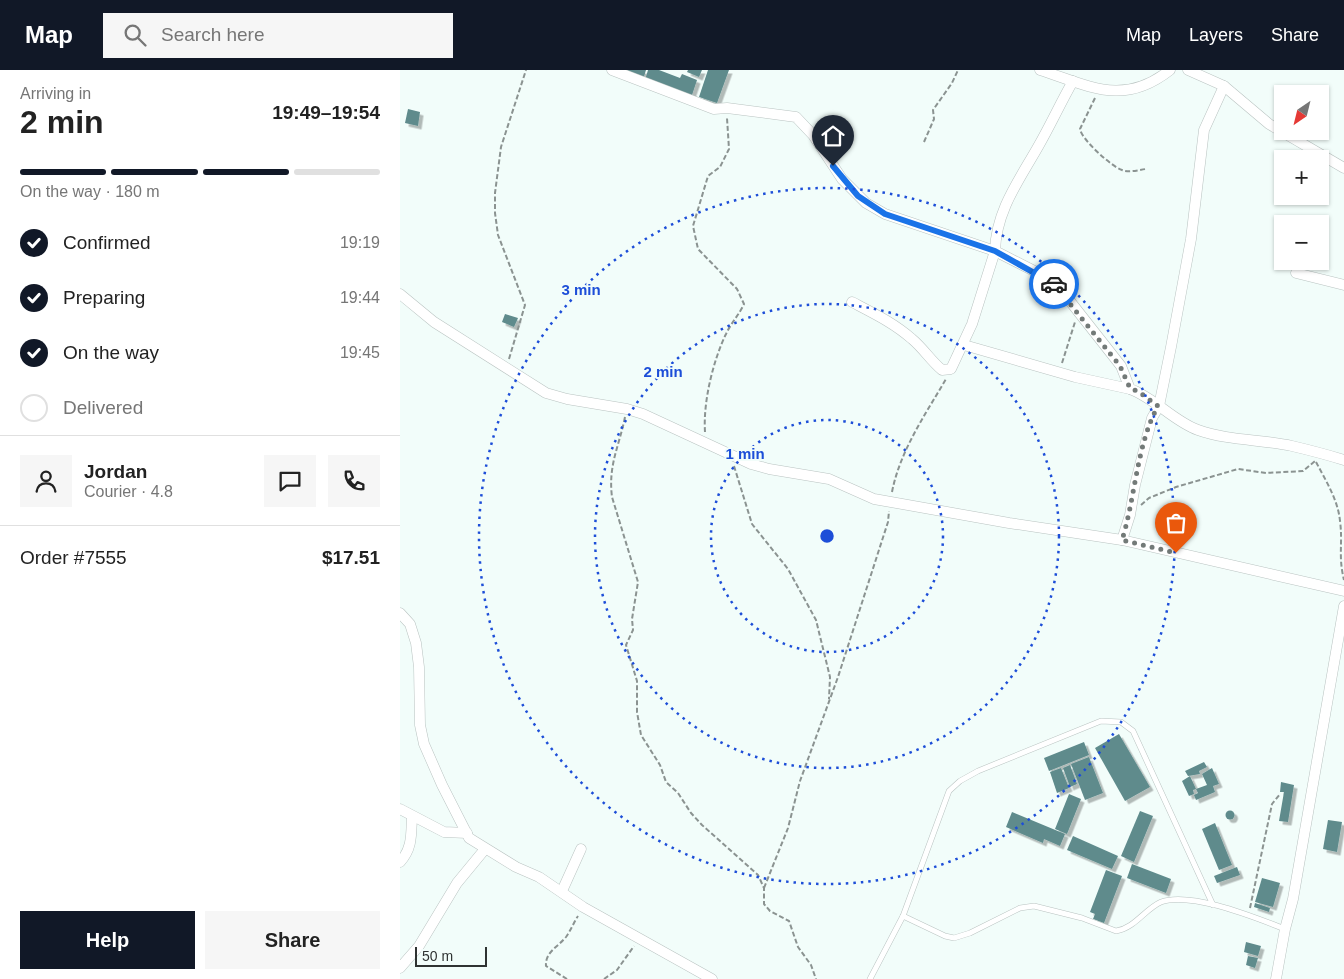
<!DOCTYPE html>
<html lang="en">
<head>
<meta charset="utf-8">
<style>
	body { margin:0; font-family:Arial,sans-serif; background:#f6f6f6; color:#222; height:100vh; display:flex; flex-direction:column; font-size:19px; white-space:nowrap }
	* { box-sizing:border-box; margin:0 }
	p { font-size:16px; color:#767676 }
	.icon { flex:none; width:28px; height:28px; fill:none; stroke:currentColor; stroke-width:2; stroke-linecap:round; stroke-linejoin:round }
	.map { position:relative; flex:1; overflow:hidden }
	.panel { display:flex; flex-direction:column; background:#fff; width:400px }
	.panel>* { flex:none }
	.needle { width:32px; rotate:215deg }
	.tools { position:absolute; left:874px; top:15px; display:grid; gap:10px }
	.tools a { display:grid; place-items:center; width:55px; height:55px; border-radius:0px; background:#fff; box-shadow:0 1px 4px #0004; font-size:25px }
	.scale { position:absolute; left:15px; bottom:12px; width:72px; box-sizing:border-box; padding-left:5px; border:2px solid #2f3332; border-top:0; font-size:14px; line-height:18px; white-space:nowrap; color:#2f3332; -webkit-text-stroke:4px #f2fdfa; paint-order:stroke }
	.pin { position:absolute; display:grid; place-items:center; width:42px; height:42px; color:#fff; margin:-51px -21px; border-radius:50% 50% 50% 0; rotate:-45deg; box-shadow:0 0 5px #0007 }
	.pin .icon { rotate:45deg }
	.courier { position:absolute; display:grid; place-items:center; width:50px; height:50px; margin:-25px; border:4px solid #1a73e8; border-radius:50%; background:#fff; color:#222; box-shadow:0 1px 6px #0007 }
	.headline em { font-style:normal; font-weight:600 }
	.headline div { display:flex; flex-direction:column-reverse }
	.headline { display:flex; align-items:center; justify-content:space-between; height:85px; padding:0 20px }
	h1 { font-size:32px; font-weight:600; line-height:38px }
	.bar { display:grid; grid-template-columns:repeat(4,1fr); gap:8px 5px; align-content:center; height:60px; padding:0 20px }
	.bar i { height:6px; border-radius:4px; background:#e0e0e0 }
	.bar .on { background:#111827 }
	.bar p { grid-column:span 4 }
	.line { display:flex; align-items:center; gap:12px; padding:0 20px; border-top:1px solid #e0e0e0 }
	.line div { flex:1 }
	.round { display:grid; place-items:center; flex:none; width:52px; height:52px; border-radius:0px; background:#f6f6f6 }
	ol { padding:0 20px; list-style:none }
	li { display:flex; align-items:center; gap:15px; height:55px }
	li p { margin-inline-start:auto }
	li .icon { padding:5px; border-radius:50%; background:#111827; color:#fff; stroke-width:4 }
	li:last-child { color:#767676 }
	li i { width:28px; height:28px; border:2px solid #e0e0e0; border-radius:50% }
	.cta { display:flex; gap:10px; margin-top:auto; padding:10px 20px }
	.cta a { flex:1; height:58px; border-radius:0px; background:#111827; color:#fff; font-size:20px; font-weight:600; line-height:58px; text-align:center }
	.cta a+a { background:#f6f6f6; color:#222 }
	header { display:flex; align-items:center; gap:30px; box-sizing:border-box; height:70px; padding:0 25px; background:#111827; color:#fff }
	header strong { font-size:24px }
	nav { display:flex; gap:28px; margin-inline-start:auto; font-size:18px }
	.search { width:350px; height:45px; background:#f6f6f6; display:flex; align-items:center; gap:12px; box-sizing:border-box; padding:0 18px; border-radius:0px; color:#767676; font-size:19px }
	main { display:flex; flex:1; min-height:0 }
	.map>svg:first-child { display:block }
</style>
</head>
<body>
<header>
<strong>Map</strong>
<div class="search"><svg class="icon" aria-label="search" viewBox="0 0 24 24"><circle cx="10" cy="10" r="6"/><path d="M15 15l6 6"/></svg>Search here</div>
<nav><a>Map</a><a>Layers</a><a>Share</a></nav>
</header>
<main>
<section class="panel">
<div class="headline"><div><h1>2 min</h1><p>Arriving in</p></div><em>19:49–19:54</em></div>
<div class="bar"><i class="on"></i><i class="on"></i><i class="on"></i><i></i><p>On the way · 180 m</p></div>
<ol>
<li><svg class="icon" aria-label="check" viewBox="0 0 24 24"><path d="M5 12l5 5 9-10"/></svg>Confirmed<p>19:19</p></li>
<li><svg class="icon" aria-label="check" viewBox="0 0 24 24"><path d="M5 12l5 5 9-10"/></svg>Preparing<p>19:44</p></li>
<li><svg class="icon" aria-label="check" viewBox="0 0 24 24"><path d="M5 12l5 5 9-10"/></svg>On the way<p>19:45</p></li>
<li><i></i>Delivered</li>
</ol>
<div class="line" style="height:90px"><a class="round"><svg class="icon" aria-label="person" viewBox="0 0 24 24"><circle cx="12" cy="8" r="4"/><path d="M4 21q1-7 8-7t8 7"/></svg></a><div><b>Jordan</b><p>Courier · 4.8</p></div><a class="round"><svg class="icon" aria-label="chat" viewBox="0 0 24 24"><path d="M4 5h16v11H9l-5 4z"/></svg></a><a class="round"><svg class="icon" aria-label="phone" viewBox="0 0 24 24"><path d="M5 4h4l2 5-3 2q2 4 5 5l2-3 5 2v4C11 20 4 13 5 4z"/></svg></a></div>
<div class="line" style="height:65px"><div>Order #7555</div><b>$17.51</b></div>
<div class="cta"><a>Help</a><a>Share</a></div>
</section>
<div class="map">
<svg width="944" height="909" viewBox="0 0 944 909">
	<defs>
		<filter id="shadow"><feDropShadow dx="3.5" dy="3.5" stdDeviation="0" flood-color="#0004"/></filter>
	</defs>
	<rect width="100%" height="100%" fill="#f2fdfa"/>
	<g fill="#5f8b8c" filter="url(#shadow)">
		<polygon points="212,0 246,0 243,10"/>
		<polygon points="248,0 259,0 280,8 282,4 297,10 291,28 245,10"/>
		<polygon points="288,0 302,0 299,7 287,2"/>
		<polygon points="308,0 329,0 317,33 299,27"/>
		<polygon points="8,39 20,42 18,56 5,53"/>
		<polygon points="105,244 118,248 114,257 102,252"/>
		<polygon points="719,664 750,717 725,731 695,678"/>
		<polygon points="684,672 689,685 649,701 644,688"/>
		<polygon points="689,687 703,723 685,730 671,694"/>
		<polygon points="804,692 807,697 799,701 800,704 788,706 785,701"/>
		<polygon points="670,695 677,714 670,717 663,698"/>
		<polygon points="661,698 669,718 657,723 650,702"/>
		<polygon points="812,698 819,714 813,716 815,722 796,730 794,725 798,723 796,719 807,715 802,704"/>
		<polygon points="790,706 796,719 793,720 794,724 789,726 782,711"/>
		<polygon points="881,712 894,715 888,752 879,751 884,722 880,722"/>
		<polygon points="669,724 681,729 667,764 655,759"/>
		<circle cx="830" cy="745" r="4.5"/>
		<polygon points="740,741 753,746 734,792 721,786"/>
		<polygon points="612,742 665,764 660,776 644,769 643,773 606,757"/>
		<polygon points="928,750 942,752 937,782 923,779"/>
		<polygon points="815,753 832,795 819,800 802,759"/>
		<polygon points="673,766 718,786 712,799 667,780"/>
		<polygon points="732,794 771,809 766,823 727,808"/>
		<polygon points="837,797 840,805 817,813 814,806"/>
		<polygon points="706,800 722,806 704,853 693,849 695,844 690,842"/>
		<polygon points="862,808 880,813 873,837 855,832"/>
		<polygon points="855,833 870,838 869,842 854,837"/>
		<polygon points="846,872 861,876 858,886 844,882"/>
		<polygon points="848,886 858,888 855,898 846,895"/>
	</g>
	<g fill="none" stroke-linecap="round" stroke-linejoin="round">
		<g stroke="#b9c3c1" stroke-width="6">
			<g id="service">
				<path d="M 503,846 L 545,866 L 554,868 L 570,863 L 620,838 L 634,836 L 682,848 L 716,861 C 735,858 745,839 761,832 C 791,821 856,848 885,859"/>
				<polyline points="470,909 503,846 549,721 560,711 578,701 701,651 721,652 733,661 813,835"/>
			</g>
		</g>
		<g stroke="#b9c3c1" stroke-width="11">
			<g id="minor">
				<path d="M 212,0 L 314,39 L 327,38 L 396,47 L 413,65 L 442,109 L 466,133 L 485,144 L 595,181 L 572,254 L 551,299 L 542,300 C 531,291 523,278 512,269 C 494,253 473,243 452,232"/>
				<path d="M 640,0 C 690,16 723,37 770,0"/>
				<polyline points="788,0 824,16 869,54 944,98"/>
				<path d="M 673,11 C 661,32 651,54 639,75 C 620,109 596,140 595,181 L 642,205 L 662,221 L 721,296 L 730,319 C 755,328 773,351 798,360 C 829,371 861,369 892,376 C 909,380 928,385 944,390"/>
				<polyline points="896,203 944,215"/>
				<polyline points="0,224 34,252 146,323 167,329 227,339 243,344 351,394 369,399 429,409 474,429 609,453 722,470 944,521"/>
				<polyline points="564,275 675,307 730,319"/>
				<polyline points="722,470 730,445 735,415 752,348 759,336 771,277 791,169 804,60 824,16"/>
				<polyline points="0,543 10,554 16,573 19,597 20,655 24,674 42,715 69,768 116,797 139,807 183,837 312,909"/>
				<polyline points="0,739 44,762 67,763"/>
				<path d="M 0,792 C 13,778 11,763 12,746"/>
				<polyline points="162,821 181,779"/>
				<polyline points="0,898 19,876 57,813 85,779"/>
				<polyline points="876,909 885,859 893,829 944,536"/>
			</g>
		</g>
		<g stroke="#8b9391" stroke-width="2" stroke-dasharray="5 2.5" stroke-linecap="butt">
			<path d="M 695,28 L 680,59 C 681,69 712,97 722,100 C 729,103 738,100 746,99"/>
			<polyline points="524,72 534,49 533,40 552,13 558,0"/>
			<polyline points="109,289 125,235 98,165 95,143 95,123 101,77 126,0"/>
			<polyline points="662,293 675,252"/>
			<path d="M 225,347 C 219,377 208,395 212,427 L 238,512 L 232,549 L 233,560 L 226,575 L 237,611 L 237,642 L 241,665 L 260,695 L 266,712 L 278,723 L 291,743 L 302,755 L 358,805 L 364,818 L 364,834 L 370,841 L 389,851 L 398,877 L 411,895 L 416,909"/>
			<path d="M 305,362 C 303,332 313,291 326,264 C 331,253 339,245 344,234 L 337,219 L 298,179 L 293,156 L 308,106 L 320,97 L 329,79 L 327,48"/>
			<path d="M 916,392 C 926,411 938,430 940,451 C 943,473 938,486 944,510"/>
			<polyline points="334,396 352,454 388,499 416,550 430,607 429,629"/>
			<path d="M 492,422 C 500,381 525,345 546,309"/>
			<polyline points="741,435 749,428 776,417 838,399 866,403 903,401 915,391"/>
			<polyline points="364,818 388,758 400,711 438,607 488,452 489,441"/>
			<polyline points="850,838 872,734 880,724"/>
			<path d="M 167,909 L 146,896 C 145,882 158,877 166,867 C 171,860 174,852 178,846"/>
			<polyline points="204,909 217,900 234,876"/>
		</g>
		<use href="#service" stroke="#fff" stroke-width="5"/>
		<use href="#minor" stroke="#fff" stroke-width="10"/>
	</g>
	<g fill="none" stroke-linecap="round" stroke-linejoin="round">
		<path stroke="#737a78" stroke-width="5" stroke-dasharray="0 9" d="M 654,214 L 720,296 L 730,318 L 739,322 L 758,336 C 737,373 735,429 722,470 L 776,483"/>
		<polyline stroke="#1a73e8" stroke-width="6" points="433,96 458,126 485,144 595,181 654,214"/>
	</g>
	<g fill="none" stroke="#1d4ed8" stroke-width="2.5" stroke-dasharray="2.5 5">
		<circle cx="427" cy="466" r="116"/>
		<circle cx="427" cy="466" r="232"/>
		<circle cx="427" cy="466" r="348"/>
	</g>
	<circle cx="427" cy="466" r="8" fill="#1d4ed8" stroke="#f2fdfa" stroke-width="2.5"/>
	<g font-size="15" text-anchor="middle" font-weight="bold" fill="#1d4ed8" stroke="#f2fdfa" stroke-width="4" stroke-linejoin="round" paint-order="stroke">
		<text x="181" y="225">3 min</text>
		<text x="263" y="307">2 min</text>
		<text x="345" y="389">1 min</text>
	</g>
</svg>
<div class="tools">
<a><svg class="needle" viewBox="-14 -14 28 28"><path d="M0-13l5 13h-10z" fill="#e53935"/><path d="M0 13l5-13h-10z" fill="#767676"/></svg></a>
<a>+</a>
<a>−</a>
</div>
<div class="scale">50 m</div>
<div class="pin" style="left:776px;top:483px;background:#ea580c"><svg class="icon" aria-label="bag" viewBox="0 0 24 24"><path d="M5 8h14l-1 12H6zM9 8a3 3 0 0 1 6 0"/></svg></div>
<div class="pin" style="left:433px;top:96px;background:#1f2937"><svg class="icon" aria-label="home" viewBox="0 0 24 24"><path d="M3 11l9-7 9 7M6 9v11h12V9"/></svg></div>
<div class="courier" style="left:654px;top:214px"><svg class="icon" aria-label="car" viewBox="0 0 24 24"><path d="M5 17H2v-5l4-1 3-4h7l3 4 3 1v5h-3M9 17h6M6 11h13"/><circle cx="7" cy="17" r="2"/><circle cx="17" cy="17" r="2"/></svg></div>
</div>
</main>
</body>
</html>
